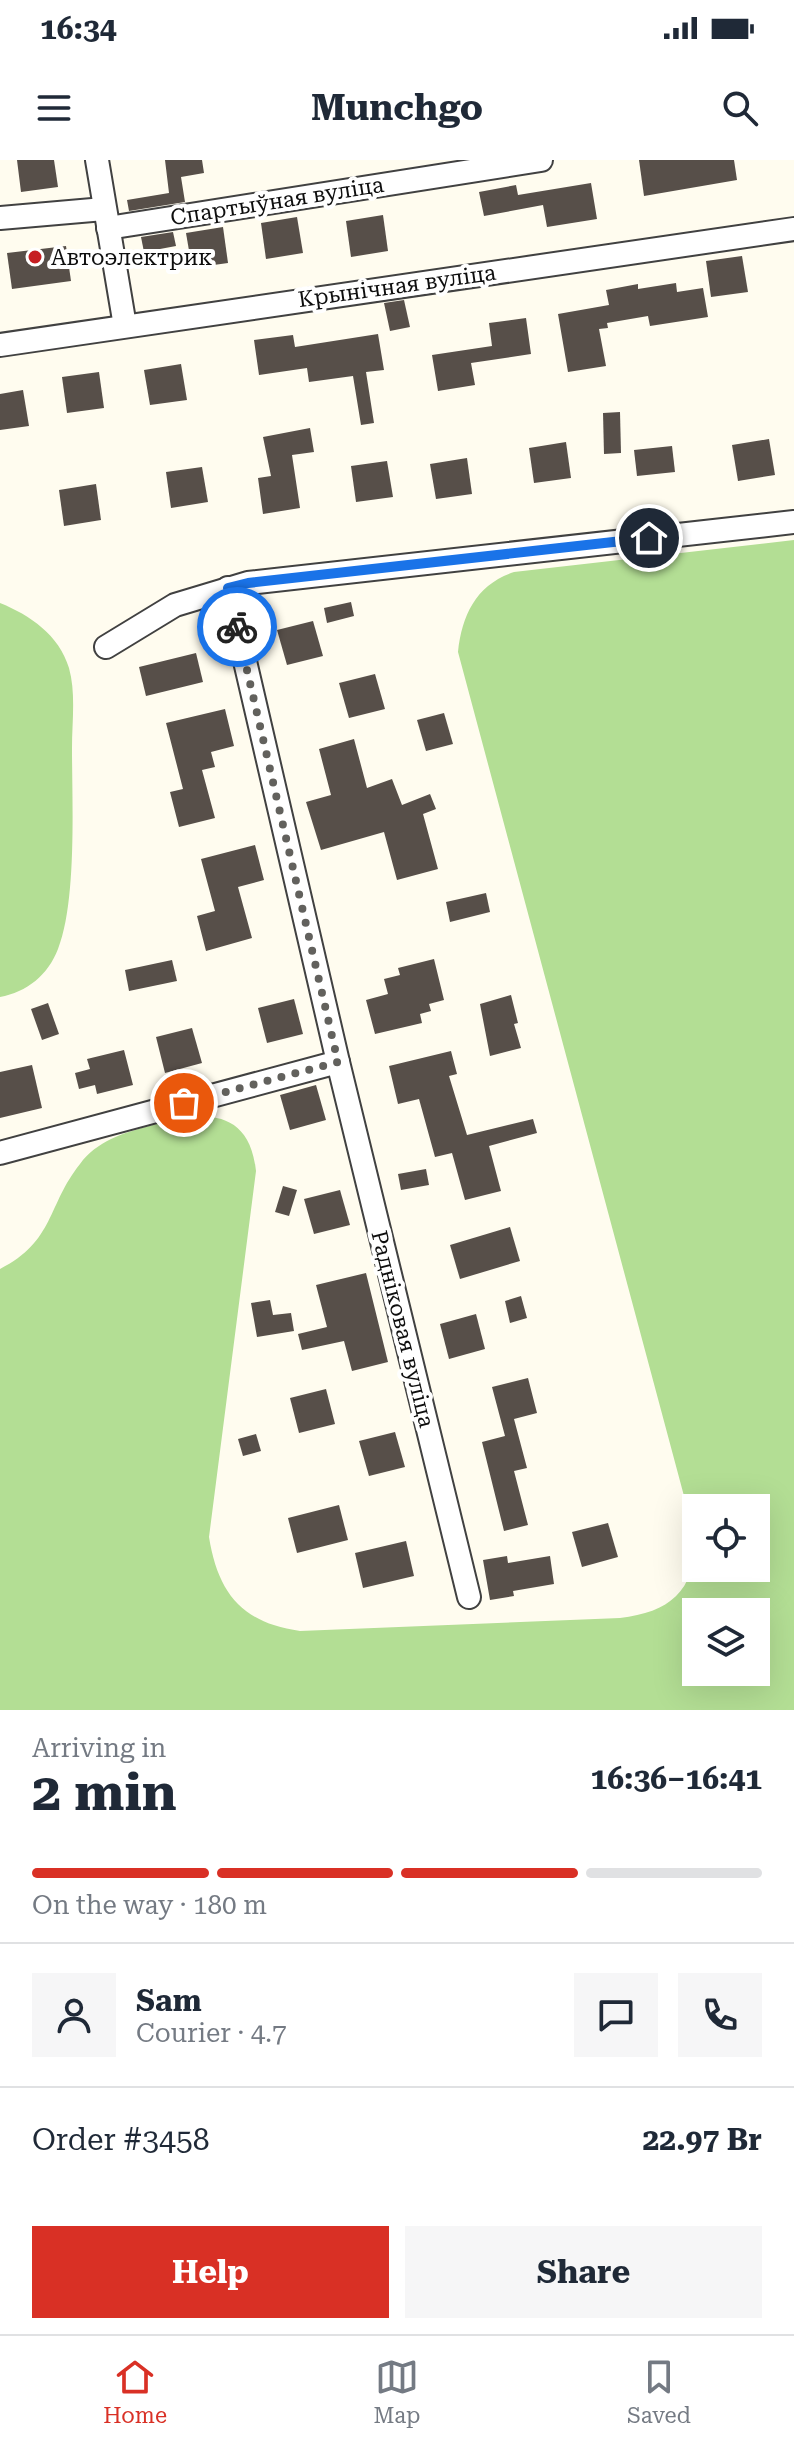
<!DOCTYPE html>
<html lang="en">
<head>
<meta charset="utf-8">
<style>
	body { margin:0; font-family:"Roboto Serif",serif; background:#f6f6f7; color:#1f2937; height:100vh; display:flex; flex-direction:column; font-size:30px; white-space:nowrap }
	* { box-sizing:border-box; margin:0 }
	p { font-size:26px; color:#747a83 }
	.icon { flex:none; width:44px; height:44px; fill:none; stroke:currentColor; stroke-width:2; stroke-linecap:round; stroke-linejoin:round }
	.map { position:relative; height:1550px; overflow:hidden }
	.sheet { display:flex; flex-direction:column; background:#fff; flex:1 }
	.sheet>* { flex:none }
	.buttons { position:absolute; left:682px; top:1334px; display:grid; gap:16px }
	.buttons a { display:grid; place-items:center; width:88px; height:88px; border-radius:0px; background:#fff; box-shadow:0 8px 32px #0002; font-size:40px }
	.pin { position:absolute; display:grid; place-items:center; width:68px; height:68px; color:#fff; margin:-34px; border:4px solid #fff; border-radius:50%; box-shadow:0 2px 8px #0007 }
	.courier { position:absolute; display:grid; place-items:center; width:80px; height:80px; margin:-40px; border:6px solid #1a73e8; border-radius:50%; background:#fff; color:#222; box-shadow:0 2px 10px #0007 }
	.summary em { font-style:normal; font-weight:700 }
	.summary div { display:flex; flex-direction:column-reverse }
	.summary { display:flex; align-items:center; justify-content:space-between; height:136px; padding:0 32px }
	h1 { font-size:52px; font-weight:700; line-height:60px }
	.bar { display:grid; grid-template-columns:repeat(4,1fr); gap:12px 8px; align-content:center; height:96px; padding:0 32px }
	.bar i { height:10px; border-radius:6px; background:#e0e1e3 }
	.bar .current { background:#d93025 }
	.bar p { grid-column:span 4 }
	.line { display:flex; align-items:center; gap:20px; padding:0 32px; border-top:2px solid #e0e1e3 }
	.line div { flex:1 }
	.round { display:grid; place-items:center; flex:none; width:84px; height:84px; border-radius:0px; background:#f6f6f7 }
	.primary-button { display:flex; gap:16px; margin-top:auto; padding:16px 32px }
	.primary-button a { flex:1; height:92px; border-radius:0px; background:#d93025; color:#fff; font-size:32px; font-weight:700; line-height:92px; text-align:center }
	.primary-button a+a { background:#f6f6f7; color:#1f2937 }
	.status { display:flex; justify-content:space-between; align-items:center; height:56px; padding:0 40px; background:#fff; direction:ltr }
	.status svg { height:22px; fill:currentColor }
	header { display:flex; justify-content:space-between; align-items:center; height:104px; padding:0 32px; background:#fff; font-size:36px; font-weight:700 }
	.dock { display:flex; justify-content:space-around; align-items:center; height:112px; border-top:2px solid #e0e1e3; background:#fff; font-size:22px; color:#747a83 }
	.dock a { display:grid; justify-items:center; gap:4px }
	.dock .current { color:#d93025 }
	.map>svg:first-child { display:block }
</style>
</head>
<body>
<div class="status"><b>16:34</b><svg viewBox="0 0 49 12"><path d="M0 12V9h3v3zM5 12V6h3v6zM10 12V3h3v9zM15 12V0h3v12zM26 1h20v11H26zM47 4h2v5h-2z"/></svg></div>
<header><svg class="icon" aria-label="menu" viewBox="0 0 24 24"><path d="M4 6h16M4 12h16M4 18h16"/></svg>Munchgo<svg class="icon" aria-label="search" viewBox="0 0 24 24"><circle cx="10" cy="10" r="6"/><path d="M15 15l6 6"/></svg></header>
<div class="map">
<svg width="794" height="1550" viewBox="0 0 794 1550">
	<rect width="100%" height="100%" fill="#fffcef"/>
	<g fill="#b3de94" fill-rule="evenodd">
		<path d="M 794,380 L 794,1550 L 0,1550 L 0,1109 C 55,1081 47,1045 80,1004 C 97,981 123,973 149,966 C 197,952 249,944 256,1011 L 209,1377 C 218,1433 242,1463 300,1471 L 620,1458 C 670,1452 696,1431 695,1377 L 458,492 C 462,454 477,424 514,412 ZM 696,1348 L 756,1348 L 756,1408 L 696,1408 ZM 696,1452 L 756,1452 L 756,1512 L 696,1512 Z"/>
		<path d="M 0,443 C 30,455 59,475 69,508 C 76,533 72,562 72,588 C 72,641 77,741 58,789 C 48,815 27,832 0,837 Z"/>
	</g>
	<g fill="#574f49">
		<polygon points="17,0 54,0 58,27 21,32"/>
		<polygon points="165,0 202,0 204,13 181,17 185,42 129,51 127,40 169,33"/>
		<polygon points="639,0 734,0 737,20 644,36"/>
		<polygon points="591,23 597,59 547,67 543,45 484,56 479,32 516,25 518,35"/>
		<polygon points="383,55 388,91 351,97 346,61"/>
		<polygon points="297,57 303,93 266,99 261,63"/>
		<polygon points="223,67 228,103 192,108 186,73"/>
		<polygon points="173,72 176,86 144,92 141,77"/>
		<polygon points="66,86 71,121 12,129 7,93"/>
		<polygon points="742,96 748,132 711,137 706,101"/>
		<polygon points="676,123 677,132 703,128 708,157 650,166 648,156 607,163 608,168 599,169 606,206 568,212 558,154 609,145 606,130 638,124 638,129"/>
		<polygon points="404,140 410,167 390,171 384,143"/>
		<polygon points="526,158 531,194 471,203 475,225 438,231 432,195 492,186 489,163"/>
		<polygon points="378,174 384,210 366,212 374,263 361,265 353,216 309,222 307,208 259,215 254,180 293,175 295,187"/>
		<polygon points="181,204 187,240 150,245 144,210"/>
		<polygon points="99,212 104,248 67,253 62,217"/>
		<polygon points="23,230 29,266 0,270 0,234"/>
		<polygon points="620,252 621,293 604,294 603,253"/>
		<polygon points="310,268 314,292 292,295 300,348 263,354 258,318 271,316 263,277"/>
		<polygon points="769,279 775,315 738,321 732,285"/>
		<polygon points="566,282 571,318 534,323 529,288"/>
		<polygon points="672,286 675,312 637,316 634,290"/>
		<polygon points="467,298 472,334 436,339 430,304"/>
		<polygon points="387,301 393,337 356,342 351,306"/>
		<polygon points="202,307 208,342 171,348 166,312"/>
		<polygon points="96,324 101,360 64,366 59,330"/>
		<polygon points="351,442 354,456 327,463 324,448"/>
		<polygon points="313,461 323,496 287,505 277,470"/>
		<polygon points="196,493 203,522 146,536 139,507"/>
		<polygon points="375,514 385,549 349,558 339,523"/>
		<polygon points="225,549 234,586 211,592 215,607 202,610 215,658 179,667 170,632 183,629 166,563"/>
		<polygon points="444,553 453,584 426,591 417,560"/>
		<polygon points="354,579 367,628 392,619 402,645 430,634 436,649 423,654 438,709 397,720 384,672 321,690 306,642 331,635 319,589"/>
		<polygon points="255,685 264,720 238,727 252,778 206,791 197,756 215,751 201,699"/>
		<polygon points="486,733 490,752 450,762 446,742"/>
		<polygon points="434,799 444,840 429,844 431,851 420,854 422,863 375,874 366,840 388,834 384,819 400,815 398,808"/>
		<polygon points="172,800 177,821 129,831 125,810"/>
		<polygon points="511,835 518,863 514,864 521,888 490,896 480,844"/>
		<polygon points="294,839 303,874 267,883 258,848"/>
		<polygon points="48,843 59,874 42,880 31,849"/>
		<polygon points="192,868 202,903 165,913 156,877"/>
		<polygon points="124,890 133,925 97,934 95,925 79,929 75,913 90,909 87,899"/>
		<polygon points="451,891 457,914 449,916 467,975 533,959 537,973 489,986 501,1031 465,1040 452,993 435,997 419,939 398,944 389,906"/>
		<polygon points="32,905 42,948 0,958 0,912"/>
		<polygon points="316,925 326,960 290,970 280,935"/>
		<polygon points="426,1009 429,1025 401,1030 398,1014"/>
		<polygon points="283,1026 297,1030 289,1056 275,1052"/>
		<polygon points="340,1030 350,1065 314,1074 304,1039"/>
		<polygon points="510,1067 520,1101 460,1119 450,1085"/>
		<polygon points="366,1113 388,1202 352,1211 344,1181 302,1190 298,1174 327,1167 316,1125"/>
		<polygon points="521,1136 527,1158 510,1163 505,1141"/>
		<polygon points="270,1140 273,1155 291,1153 294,1171 257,1177 251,1143"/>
		<polygon points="476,1154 485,1189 449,1199 440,1164"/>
		<polygon points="528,1218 537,1253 514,1259 527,1308 514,1311 528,1365 504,1371 482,1282 505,1276 492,1227"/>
		<polygon points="326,1229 335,1264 299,1273 290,1238"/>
		<polygon points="395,1272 405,1307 369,1316 359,1281"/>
		<polygon points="256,1274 261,1291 243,1296 238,1279"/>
		<polygon points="339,1345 348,1380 297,1393 288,1358"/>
		<polygon points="608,1363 618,1397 582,1407 572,1372"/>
		<polygon points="406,1381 414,1416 363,1428 355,1393"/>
		<polygon points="507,1396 508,1403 550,1396 554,1424 513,1431 514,1436 490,1440 483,1400"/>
	</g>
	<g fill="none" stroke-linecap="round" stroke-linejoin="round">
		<g stroke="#414141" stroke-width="26">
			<g id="minor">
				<polyline points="97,0 125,166"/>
				<polyline points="0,58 104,49"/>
				<polyline points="108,68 541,0"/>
				<polyline points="0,185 794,69"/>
				<polyline points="228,428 338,902 469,1437"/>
				<polyline points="106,487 175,445 248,423 794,362"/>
				<polyline points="0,993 338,902"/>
			</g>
		</g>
		<use href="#minor" stroke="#fff" stroke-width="22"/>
	</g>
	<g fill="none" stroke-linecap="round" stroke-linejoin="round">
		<polyline stroke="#62615d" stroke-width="8" stroke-dasharray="0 14.4" points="184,943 338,902 237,467"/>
		<polyline stroke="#1a73e8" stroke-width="10" points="237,467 228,428 248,423 649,378"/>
	</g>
	<circle fill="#c61e22" stroke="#fff" stroke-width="3" cx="35" cy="97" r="8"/>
	<g text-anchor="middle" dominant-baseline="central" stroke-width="8" stroke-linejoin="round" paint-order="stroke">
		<g font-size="22" fill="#0e0e0e" stroke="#fff">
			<text transform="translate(277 41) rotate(-9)">Спартыўная вуліца</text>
			<text transform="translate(397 126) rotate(-8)">Крынічная вуліца</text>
			<text transform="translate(403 1169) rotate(76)">Радніковая вуліца</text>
		</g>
		<g font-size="22" fill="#0e0e0e" stroke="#fff" text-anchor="start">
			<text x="51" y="97">Автоэлектрик</text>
		</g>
	</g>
</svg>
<div class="buttons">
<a><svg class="icon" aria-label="locate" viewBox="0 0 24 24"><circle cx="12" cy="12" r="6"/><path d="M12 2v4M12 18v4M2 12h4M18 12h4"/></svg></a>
<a><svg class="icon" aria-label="layers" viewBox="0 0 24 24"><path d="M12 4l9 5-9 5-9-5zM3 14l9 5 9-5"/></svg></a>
</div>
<div class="pin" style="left:184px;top:943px;background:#ea580c"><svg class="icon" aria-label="bag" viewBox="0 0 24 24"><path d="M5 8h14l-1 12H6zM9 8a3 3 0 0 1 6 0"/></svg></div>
<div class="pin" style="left:649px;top:378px;background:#1f2937"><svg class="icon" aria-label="home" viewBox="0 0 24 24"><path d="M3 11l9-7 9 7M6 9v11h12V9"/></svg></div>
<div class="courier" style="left:237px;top:467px"><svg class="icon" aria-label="bike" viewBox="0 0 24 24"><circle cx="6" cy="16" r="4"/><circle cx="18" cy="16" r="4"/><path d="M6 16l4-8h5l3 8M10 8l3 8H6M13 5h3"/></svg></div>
</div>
<section class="sheet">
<div class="summary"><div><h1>2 min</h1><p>Arriving in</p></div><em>16:36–16:41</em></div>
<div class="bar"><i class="current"></i><i class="current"></i><i class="current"></i><i></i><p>On the way · 180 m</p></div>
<div class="line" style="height:144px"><a class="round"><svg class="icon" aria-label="person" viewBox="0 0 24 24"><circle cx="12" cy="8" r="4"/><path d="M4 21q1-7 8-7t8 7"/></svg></a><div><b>Sam</b><p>Courier · 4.7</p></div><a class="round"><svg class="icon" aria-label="chat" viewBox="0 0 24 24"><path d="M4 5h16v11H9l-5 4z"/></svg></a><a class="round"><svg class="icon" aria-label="phone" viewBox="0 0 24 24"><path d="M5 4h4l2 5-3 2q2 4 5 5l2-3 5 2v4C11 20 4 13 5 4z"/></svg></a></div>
<div class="line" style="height:104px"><div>Order #3458</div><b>22.97 Br</b></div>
<div class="primary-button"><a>Help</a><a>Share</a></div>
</section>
<nav class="dock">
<a class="current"><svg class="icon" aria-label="home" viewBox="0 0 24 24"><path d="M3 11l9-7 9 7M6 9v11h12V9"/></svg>Home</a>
<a><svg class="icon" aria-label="map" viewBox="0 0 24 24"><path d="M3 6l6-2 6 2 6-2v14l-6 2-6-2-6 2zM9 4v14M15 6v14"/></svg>Map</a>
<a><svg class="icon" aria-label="saved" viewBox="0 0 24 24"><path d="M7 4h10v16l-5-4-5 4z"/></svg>Saved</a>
</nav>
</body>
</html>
